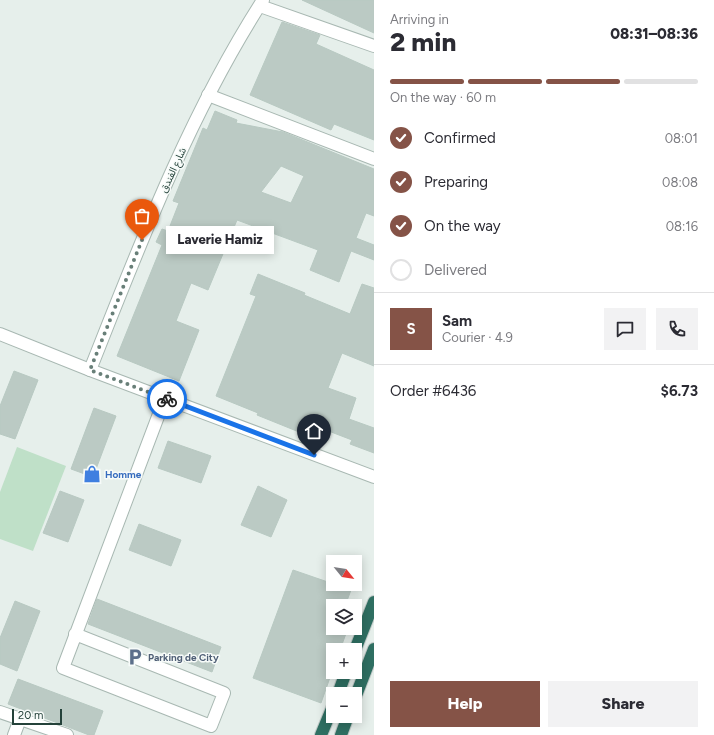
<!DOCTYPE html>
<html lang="en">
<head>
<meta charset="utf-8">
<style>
	body { margin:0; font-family:Figtree,"Noto Sans Arabic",sans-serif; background:#f2f2f3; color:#2b2b33; height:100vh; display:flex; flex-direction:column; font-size:15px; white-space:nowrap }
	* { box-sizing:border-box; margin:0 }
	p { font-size:13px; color:#7c7c81 }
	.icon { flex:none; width:22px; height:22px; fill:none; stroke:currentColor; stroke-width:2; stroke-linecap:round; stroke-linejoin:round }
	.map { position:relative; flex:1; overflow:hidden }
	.drawer { display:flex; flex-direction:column; background:#fff; width:340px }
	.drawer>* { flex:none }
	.needle { width:26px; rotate:120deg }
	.tools { position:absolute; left:326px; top:555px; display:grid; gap:8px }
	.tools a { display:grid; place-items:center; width:36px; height:36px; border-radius:0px; background:#fff; box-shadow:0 2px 10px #0003; font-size:20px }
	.scale { position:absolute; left:12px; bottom:10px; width:50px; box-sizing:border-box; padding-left:4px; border:2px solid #24423a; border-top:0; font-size:11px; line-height:14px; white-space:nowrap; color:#24423a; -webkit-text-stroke:3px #f7fbf9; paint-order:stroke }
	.pin { position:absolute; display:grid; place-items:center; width:34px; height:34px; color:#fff; margin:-41px -17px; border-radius:50% 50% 50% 0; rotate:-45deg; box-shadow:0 0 4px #0007 }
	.pin .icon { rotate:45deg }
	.courier { position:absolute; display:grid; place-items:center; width:40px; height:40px; margin:-20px; border:3px solid #1a73e8; border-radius:50%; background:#fff; color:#222; box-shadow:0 1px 5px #0007 }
	.bubble { position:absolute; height:28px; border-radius:0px; background:#fff; box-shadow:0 2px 10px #0003; font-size:13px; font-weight:800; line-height:28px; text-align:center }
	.summary em { font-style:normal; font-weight:800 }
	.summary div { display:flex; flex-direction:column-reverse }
	.summary { display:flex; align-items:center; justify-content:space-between; height:68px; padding:0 16px }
	h1 { font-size:26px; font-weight:800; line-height:30px }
	.bar { display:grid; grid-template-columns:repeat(4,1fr); gap:6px 4px; align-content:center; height:48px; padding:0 16px }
	.bar i { height:5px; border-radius:3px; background:#e1e1e2 }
	.bar .selected { background:#855347 }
	.bar p { grid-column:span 4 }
	.line { display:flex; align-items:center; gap:10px; padding:0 16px; border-top:1px solid #e1e1e2 }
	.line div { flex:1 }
	.round { display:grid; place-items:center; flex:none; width:42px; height:42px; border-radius:0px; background:#f2f2f3 }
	ol { padding:0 16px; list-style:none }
	li { display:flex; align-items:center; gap:12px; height:44px }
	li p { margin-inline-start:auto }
	li .icon { padding:4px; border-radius:50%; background:#855347; color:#fff; stroke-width:4 }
	li:last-child { color:#7c7c81 }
	li i { width:22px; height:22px; border:2px solid #e1e1e2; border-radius:50% }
	.action { display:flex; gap:8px; margin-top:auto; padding:8px 16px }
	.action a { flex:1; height:46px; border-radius:0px; background:#855347; color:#fff; font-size:16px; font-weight:800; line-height:46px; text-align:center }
	.action a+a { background:#f2f2f3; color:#2b2b33 }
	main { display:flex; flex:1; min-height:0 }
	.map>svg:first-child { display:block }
</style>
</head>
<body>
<main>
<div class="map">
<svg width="374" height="735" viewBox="0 0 374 735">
	<rect width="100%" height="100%" fill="#e6efeb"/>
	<polygon fill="#bfe0c8" points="17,447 66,466 33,551 0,539 0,492"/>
	<g fill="#bbcac4" stroke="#b8c9c2" fill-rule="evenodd">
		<polygon points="302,0 374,0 374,33"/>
		<polygon points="282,22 320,35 316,44 374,70 374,140 334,124 331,130 250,95"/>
		<path d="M 215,111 L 237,120 L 236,123 L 283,132 L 374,169 L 374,216 L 366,213 L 356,238 L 374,245 L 374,260 L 351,251 L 339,282 L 310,270 L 318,250 L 237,220 L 208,290 L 191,283 L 176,321 L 199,330 L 179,381 L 117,356 L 162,245 L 156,242 L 162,229 L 168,231 L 179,203 L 173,201 L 203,128 L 207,130 ZM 281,166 L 304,176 L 291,203 L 261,192 Z"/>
		<polygon points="258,274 305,293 304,295 350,314 362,284 374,288 374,366 342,353 328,388 356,398 349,419 374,428 374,453 350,444 352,440 313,425 309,436 257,415 258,413 216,396 256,296 250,294"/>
		<polygon points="14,371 38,380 15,439 0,434 0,406"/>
		<polygon points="94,408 116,416 93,477 71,469"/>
		<polygon points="168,441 211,456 201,483 158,468"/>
		<polygon points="258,486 287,500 271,537 241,525"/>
		<polygon points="60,491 84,500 68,542 43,533"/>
		<polygon points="139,524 181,540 171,566 129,550"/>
		<polygon points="293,570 351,590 345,606 333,606 333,628 348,628 340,650 333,650 333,669 321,703 253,678"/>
		<polygon points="97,599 221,647 212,672 88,624"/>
		<polygon points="15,601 40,611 17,671 0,664 0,638"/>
		<polygon points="18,679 103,711 94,735 89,735 8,704"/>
	</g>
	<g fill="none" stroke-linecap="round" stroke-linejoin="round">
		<g stroke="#a8b8b2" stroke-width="14">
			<g id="street">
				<polyline points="260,6 374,46"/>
				<polyline points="208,95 374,159"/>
				<polyline points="0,334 90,370 374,477"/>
				<path d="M 90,370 C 140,244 189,115 263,0"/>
				<polyline points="75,634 224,693 211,726 63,668 165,398"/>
				<polyline points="0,712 67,735"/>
				<polyline points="14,735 20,719"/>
			</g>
		</g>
		<g stroke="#c2cac8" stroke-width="14">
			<g id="highway">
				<polyline points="355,650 374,602"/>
				<polyline points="338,694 346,672"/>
				<polyline points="355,698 374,649"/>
				<polyline points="321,735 333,706"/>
				<polyline points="341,735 348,716"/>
			</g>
		</g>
		<use href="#street" stroke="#fff" stroke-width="12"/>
		<use href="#highway" stroke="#2f6f62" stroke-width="12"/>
	</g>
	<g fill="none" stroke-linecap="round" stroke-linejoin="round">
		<polyline stroke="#687f78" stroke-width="4" stroke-dasharray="0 7.2" points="142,240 90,370 167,399"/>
		<polyline stroke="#1a73e8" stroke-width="5" points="167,399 314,455"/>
	</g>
	<defs>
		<g id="shop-bare" transform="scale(1.38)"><path d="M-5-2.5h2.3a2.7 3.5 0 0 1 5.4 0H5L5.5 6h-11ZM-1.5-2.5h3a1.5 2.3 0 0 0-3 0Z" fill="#3f7fe0" stroke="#f7fbf9" stroke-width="2.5" paint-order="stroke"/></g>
		<g id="parking-bare" transform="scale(1.38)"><path d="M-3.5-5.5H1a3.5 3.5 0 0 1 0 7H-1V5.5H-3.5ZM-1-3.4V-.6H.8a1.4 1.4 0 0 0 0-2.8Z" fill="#5c6f8a" stroke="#f7fbf9" stroke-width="2.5" paint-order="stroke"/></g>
	</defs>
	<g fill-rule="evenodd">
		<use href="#shop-bare" x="92" y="474"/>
		<use href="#parking-bare" x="135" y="657"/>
	</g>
	<g text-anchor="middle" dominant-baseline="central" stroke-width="3" stroke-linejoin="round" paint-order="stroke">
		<g font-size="10" fill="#24423a" stroke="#f7fbf9">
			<text transform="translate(173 170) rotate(-65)">شارع الفندق</text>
		</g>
		<g font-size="10" font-weight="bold" fill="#366cbe" stroke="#f7fbf9" text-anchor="start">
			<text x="105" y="474">Homme</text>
		</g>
		<g font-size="10" font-weight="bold" fill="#4e5e75" stroke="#f7fbf9" text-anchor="start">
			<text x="148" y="657">Parking de City</text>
		</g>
	</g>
</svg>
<div class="tools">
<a><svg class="needle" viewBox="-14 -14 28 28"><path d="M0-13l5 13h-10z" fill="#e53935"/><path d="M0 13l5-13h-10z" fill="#7c7c81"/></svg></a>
<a><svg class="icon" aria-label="layers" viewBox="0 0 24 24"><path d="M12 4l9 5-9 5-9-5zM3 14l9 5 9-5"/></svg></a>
<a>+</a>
<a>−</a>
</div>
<div class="scale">20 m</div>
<div class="pin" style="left:142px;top:240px;background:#ea580c"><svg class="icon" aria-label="bag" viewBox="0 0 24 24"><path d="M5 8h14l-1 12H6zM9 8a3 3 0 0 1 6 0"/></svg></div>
<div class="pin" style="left:314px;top:455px;background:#1f2937"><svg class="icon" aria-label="home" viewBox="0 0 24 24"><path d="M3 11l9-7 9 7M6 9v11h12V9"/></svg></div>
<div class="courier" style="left:167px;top:399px"><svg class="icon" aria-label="bike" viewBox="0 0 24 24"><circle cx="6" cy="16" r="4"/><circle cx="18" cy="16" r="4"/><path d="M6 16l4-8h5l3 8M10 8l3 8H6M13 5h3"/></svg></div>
<div class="bubble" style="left:166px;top:226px;width:108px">Laverie Hamiz</div>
</div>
<section class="drawer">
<div class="summary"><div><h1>2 min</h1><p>Arriving in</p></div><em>08:31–08:36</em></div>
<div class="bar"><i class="selected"></i><i class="selected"></i><i class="selected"></i><i></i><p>On the way · 60 m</p></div>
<ol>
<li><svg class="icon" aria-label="check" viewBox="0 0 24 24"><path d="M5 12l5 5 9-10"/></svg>Confirmed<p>08:01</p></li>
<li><svg class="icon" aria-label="check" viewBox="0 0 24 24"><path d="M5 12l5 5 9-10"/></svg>Preparing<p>08:08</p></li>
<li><svg class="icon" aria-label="check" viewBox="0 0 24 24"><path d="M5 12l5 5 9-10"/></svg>On the way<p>08:16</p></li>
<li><i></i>Delivered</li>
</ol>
<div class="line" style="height:72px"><b class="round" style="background:#855347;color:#fff">S</b><div><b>Sam</b><p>Courier · 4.9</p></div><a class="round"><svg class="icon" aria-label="chat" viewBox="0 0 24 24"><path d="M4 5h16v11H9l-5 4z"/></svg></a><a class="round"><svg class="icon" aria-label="phone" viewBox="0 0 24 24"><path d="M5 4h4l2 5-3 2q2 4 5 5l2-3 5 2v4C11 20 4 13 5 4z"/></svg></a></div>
<div class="line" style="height:52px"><div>Order #6436</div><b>$6.73</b></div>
<div class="action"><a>Help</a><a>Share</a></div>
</section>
</main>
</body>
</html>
